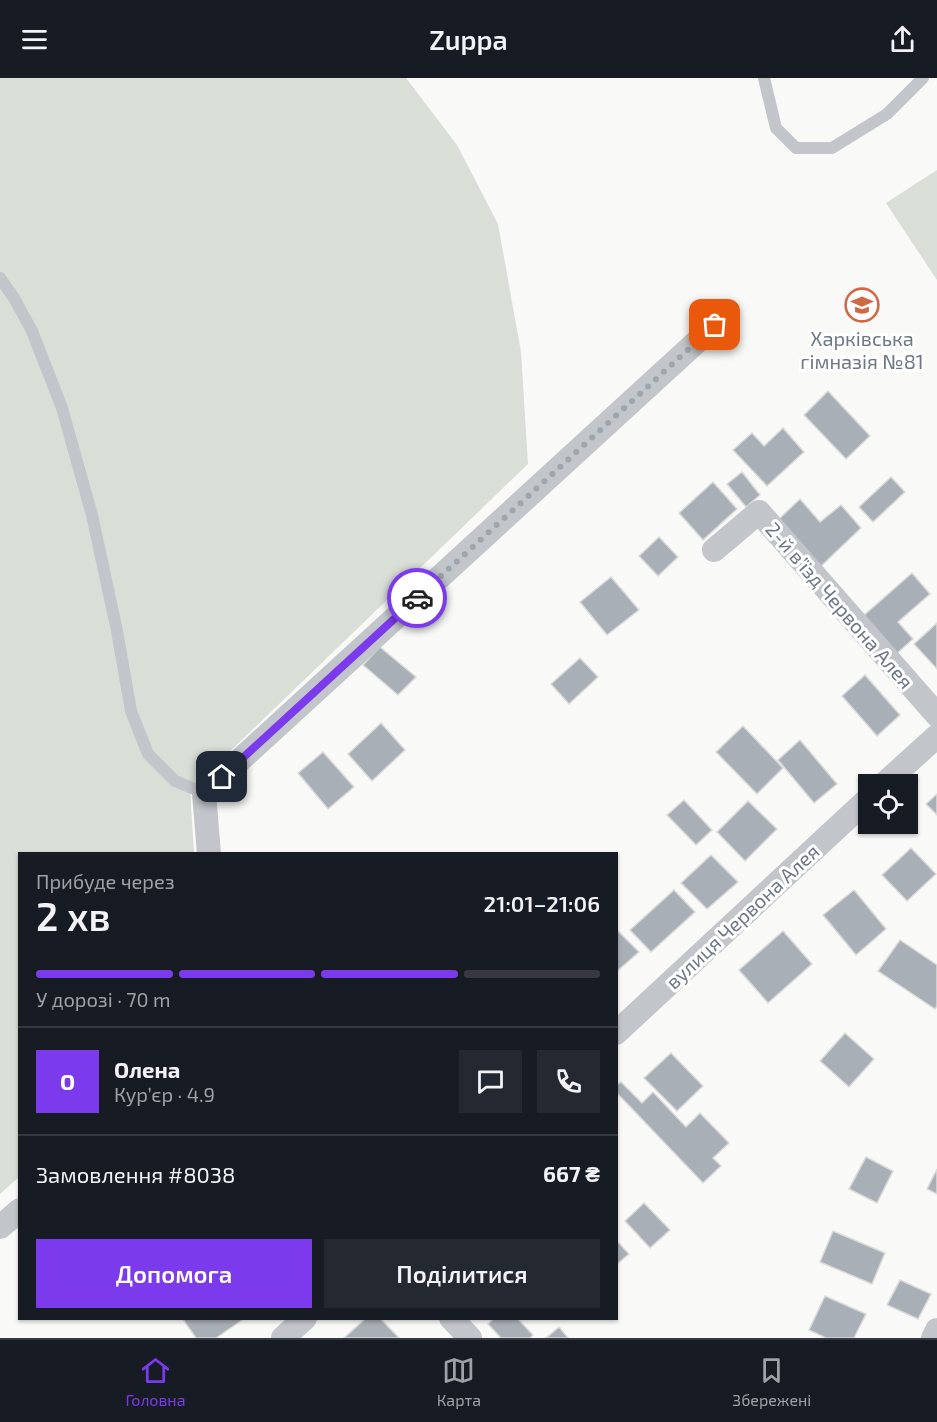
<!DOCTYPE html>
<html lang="uk">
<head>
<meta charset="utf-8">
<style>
	body { margin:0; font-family:"Exo 2",sans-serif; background:#242831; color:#f1f3f6; height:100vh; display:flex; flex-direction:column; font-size:22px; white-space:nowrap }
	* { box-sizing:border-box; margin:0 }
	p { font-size:20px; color:#9ea1a6 }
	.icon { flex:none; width:33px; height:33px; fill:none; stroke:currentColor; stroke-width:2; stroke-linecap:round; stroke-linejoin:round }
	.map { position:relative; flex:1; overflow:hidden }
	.sheet { position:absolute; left:18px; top:774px; width:600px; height:468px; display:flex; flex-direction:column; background:#171b24; border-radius:0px; box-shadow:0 2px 4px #0004 }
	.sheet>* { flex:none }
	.buttons { position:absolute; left:858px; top:696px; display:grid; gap:12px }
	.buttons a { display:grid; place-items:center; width:60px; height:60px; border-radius:0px; background:#171b24; box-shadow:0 2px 4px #0004; font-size:30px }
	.pin { position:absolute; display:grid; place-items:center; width:51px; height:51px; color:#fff; margin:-26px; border-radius:12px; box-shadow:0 3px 9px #0006 }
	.courier { position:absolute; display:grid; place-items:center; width:60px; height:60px; margin:-30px; border:4px solid #7c3aed; border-radius:50%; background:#fff; color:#222; box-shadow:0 2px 8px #0007 }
	.overview em { font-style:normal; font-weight:600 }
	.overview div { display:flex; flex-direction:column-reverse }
	.overview { display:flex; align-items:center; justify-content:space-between; height:102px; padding:0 18px }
	h1 { font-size:39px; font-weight:600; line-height:45px }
	.bar { display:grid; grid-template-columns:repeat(4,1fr); gap:9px 6px; align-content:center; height:72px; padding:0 18px }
	.bar i { height:8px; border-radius:4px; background:#363941 }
	.bar .on { background:#7c3aed }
	.bar p { grid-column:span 4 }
	.line { display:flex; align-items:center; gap:15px; padding:0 18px; border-top:2px solid #363941 }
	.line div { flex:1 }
	.round { display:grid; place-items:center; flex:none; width:63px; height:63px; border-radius:0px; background:#242831 }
	.primary-button { display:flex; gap:12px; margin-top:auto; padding:12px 18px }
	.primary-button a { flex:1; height:69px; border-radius:0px; background:#7c3aed; color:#fff; font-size:24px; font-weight:600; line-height:69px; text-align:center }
	.primary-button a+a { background:#242831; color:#f1f3f6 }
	header { display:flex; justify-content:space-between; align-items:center; height:78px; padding:0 18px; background:#171b24; font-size:27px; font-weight:600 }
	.tab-bar { display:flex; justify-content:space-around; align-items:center; height:84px; border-top:2px solid #363941; background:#171b24; font-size:16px; color:#9ea1a6 }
	.tab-bar a { display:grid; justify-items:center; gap:3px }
	.tab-bar .on { color:#7c3aed }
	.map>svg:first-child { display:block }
</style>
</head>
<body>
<header><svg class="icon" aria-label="menu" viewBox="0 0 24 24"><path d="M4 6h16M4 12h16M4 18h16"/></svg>Zuppa<svg class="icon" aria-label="share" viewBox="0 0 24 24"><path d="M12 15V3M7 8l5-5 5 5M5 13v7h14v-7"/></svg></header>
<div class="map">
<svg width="937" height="1260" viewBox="0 0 937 1260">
	<rect width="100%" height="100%" fill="#f9f9f8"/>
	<g fill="#d9ded7">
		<polygon points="0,0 406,0 457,67 498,146 521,274 528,386 190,712 194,775 20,776 19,1099 0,1116"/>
		<polygon points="937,92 937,202 886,125"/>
	</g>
	<g fill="#a9afb6" stroke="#dbdbda" stroke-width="1.5">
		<polygon points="828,313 870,358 846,381 804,337"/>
		<polygon points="783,350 804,374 767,408 733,372 752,355 764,368"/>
		<polygon points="742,394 760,417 746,429 727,406"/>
		<polygon points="891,399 905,414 873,444 859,429"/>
		<polygon points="713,404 737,431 703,462 679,435"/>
		<polygon points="800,421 820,444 841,427 861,450 818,491 778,442"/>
		<polygon points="659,459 678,479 658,498 639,478"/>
		<polygon points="912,495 930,516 898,544 913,561 895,577 862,539"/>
		<polygon points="611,499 639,532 607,557 580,524"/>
		<polygon points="937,545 937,591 914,566"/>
		<polygon points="380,569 416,599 398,617 363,587"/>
		<polygon points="580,580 598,599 569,626 551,606"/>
		<polygon points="865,597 900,637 877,658 842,618"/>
		<polygon points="381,645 405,672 372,703 348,676"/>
		<polygon points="743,648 783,690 757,716 716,674"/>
		<polygon points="800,662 837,706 814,725 778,682"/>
		<polygon points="323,674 354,709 328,731 298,695"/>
		<polygon points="937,716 937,737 926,726"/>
		<polygon points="684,722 712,752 696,767 667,737"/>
		<polygon points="748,723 777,751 745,783 717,754"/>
		<polygon points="911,770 936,796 907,823 882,797"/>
		<polygon points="711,777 738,804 707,831 681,805"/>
		<polygon points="674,812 695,834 651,874 630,852"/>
		<polygon points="854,812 886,851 856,877 823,837"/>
		<polygon points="616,851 639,874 616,894"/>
		<polygon points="783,853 812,886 768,925 739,892"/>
		<polygon points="900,862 937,887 937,928 935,931 878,893"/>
		<polygon points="845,955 874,981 849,1009 820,983"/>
		<polygon points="671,975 703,1008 677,1033 644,1000"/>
		<polygon points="621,1004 642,1025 653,1014 686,1049 700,1035 729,1065 713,1080 721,1088 703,1105 616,1014 616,1008"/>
		<polygon points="866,1079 893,1093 877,1125 849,1111"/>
		<polygon points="937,1091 937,1116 927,1111"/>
		<polygon points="644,1125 670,1152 650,1170 625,1143"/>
		<polygon points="833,1153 885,1175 872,1206 820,1184"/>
		<polygon points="616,1162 629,1176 616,1187"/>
		<polygon points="900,1202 931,1216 918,1241 887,1227"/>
		<polygon points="825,1218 866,1236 854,1260 826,1260 809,1252"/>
		<polygon points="182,1240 245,1240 216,1260 196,1260"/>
		<polygon points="366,1240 380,1240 399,1260 344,1260"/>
		<polygon points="494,1240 517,1240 533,1257 530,1260 501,1260 488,1246"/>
		<polygon points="559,1249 568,1260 546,1260"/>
	</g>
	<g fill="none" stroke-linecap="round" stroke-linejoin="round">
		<g stroke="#c2c5c9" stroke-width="12">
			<polyline points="764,0 776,50 796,70 832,70 887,36 923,0"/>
			<polyline points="0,200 14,220 32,253 62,330 92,437 117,553 131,633 148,676 175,703 204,715"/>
		</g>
		<g stroke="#c2c5c9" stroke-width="24">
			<polyline points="714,472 759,434 937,637"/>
			<polyline points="884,706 937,658"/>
			<polyline points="209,776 204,715 715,247"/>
			<polyline points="616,955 868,721"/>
			<polyline points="0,1149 20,1132"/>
			<polyline points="451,1240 470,1260"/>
			<polyline points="283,1260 305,1240"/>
			<polyline points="933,1260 937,1252"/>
		</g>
	</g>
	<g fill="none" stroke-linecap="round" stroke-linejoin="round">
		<polyline stroke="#9da5ad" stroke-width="6" stroke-dasharray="0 10.8" points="417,520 715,247"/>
		<polyline stroke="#7c3aed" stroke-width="8" points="222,699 417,520"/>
	</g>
	<defs>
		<g id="school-ring" transform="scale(1.725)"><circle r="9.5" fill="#fff" stroke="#d06a42" stroke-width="1.5"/><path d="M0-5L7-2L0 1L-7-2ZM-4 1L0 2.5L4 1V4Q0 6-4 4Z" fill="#d06a42"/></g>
	</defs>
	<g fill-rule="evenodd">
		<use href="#school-ring" x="862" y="227"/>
	</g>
	<g text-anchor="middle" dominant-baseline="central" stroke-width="6" stroke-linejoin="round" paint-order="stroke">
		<g font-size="20" fill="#6c7885" stroke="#fff">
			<text x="862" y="260">Харківська<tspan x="862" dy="23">гімназія №81</tspan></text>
		</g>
		<g font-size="20" fill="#6c7885" stroke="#fff">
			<text transform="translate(840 527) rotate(49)">2-й в’їзд Червона Алея</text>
			<text transform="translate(742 838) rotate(-43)">вулиця Червона Алея</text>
		</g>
	</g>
</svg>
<div class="buttons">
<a><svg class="icon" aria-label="locate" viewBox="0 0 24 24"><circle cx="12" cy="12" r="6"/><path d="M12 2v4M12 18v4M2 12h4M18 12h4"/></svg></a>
</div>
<div class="pin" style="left:715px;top:247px;background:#ea580c"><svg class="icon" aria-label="bag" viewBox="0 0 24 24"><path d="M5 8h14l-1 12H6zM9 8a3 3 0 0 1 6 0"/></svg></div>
<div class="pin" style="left:222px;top:699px;background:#1f2937"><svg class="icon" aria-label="home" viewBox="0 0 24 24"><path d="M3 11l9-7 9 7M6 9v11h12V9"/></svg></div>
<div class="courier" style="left:417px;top:520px"><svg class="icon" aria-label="car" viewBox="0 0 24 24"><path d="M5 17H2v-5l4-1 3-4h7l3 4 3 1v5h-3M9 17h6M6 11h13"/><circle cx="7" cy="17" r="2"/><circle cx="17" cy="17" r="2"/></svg></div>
<section class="sheet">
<div class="overview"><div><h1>2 хв</h1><p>Прибуде через</p></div><em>21:01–21:06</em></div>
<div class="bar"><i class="on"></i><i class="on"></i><i class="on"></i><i></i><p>У дорозі · 70 m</p></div>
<div class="line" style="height:108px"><b class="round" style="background:#7c3aed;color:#fff">О</b><div><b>Олена</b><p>Кур’єр · 4.9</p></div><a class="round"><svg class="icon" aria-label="chat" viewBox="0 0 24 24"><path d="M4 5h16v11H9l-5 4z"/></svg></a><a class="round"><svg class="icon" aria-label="phone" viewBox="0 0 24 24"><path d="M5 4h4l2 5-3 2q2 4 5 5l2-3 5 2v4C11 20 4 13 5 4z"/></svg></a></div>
<div class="line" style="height:78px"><div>Замовлення #8038</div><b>667 ₴</b></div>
<div class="primary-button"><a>Допомога</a><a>Поділитися</a></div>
</section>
</div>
<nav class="tab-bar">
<a class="on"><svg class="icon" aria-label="home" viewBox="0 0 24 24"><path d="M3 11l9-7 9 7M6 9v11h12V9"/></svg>Головна</a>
<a><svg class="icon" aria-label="map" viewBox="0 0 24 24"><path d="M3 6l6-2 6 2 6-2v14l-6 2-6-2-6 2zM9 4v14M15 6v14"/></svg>Карта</a>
<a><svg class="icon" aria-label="saved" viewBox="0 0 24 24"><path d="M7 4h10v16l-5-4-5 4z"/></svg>Збережені</a>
</nav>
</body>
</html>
